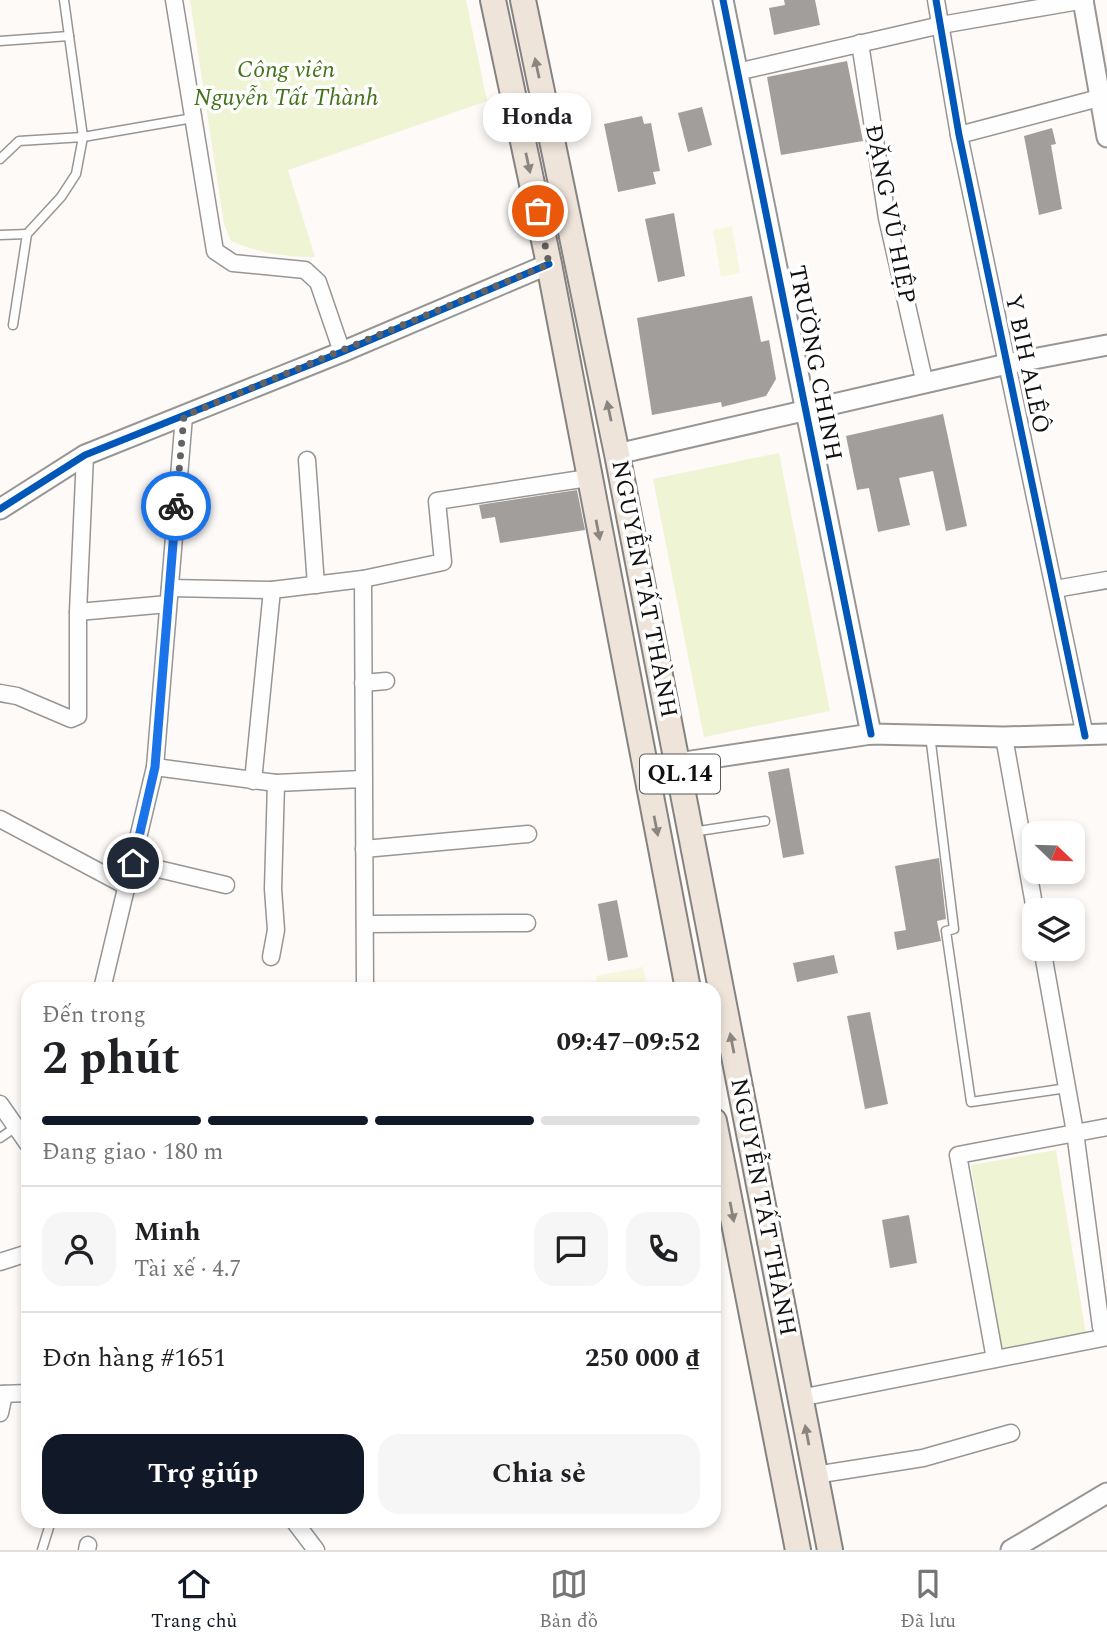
<!DOCTYPE html>
<html lang="vi">
<head>
<meta charset="utf-8">
<style>
	body { margin:0; font-family:Spectral,serif; background:#f6f6f6; color:#202124; height:100vh; display:flex; flex-direction:column; font-size:26px; white-space:nowrap }
	* { box-sizing:border-box; margin:0 }
	p { font-size:23px; color:#757577 }
	.icon { flex:none; width:38px; height:38px; fill:none; stroke:currentColor; stroke-width:2; stroke-linecap:round; stroke-linejoin:round }
	.map { position:relative; flex:1; overflow:hidden }
	.details { position:absolute; left:21px; top:982px; width:700px; height:546px; display:flex; flex-direction:column; background:#fff; border-radius:21px; box-shadow:0 4px 10px #0003 }
	.details>* { flex:none }
	.needle { width:46px; rotate:113deg }
	.buttons { position:absolute; left:1022px; top:821px; display:grid; gap:14px }
	.buttons a { display:grid; place-items:center; width:63px; height:63px; border-radius:14px; background:#fff; box-shadow:0 4px 10px #0003; font-size:35px }
	.pin { position:absolute; display:grid; place-items:center; width:60px; height:60px; color:#fff; margin:-30px; border:4px solid #fff; border-radius:50%; box-shadow:0 2px 7px #0007 }
	.courier { position:absolute; display:grid; place-items:center; width:70px; height:70px; margin:-35px; border:5px solid #1a73e8; border-radius:50%; background:#fff; color:#222; box-shadow:0 2px 9px #0007 }
	.bubble { position:absolute; height:49px; border-radius:21px; background:#fff; box-shadow:0 4px 10px #0003; font-size:23px; font-weight:700; line-height:49px; text-align:center }
	.overview em { font-style:normal; font-weight:700 }
	.overview div { display:flex; flex-direction:column-reverse }
	.overview { display:flex; align-items:center; justify-content:space-between; height:119px; padding:0 21px }
	h1 { font-size:46px; font-weight:700; line-height:52px }
	.bar { display:grid; grid-template-columns:repeat(4,1fr); gap:10px 7px; align-content:center; height:84px; padding:0 21px }
	.bar i { height:9px; border-radius:5px; background:#e0e0e0 }
	.bar .on { background:#111827 }
	.bar p { grid-column:span 4 }
	.line { display:flex; align-items:center; gap:18px; padding:0 21px; border-top:2px solid #e0e0e0 }
	.line div { flex:1 }
	.round { display:grid; place-items:center; flex:none; width:74px; height:74px; border-radius:21px; background:#f6f6f6 }
	.cta { display:flex; gap:14px; margin-top:auto; padding:14px 21px }
	.cta a { flex:1; height:80px; border-radius:21px; background:#111827; color:#fff; font-size:28px; font-weight:700; line-height:80px; text-align:center }
	.cta a+a { background:#f6f6f6; color:#202124 }
	.tab-bar { display:flex; justify-content:space-around; align-items:center; height:98px; border-top:2px solid #e0e0e0; background:#fff; font-size:19px; color:#757577 }
	.tab-bar a { display:grid; justify-items:center; gap:4px }
	.tab-bar .on { color:#111827 }
	.map>svg:first-child { display:block }
</style>
</head>
<body>
<div class="map">
<svg width="1107" height="1550" viewBox="0 0 1107 1550">
	<rect width="100%" height="100%" fill="#fdfaf7"/>
	<g fill="#eff4d5">
		<path d="M 190,0 L 466,0 L 487,101 L 288,170 L 315,257 C 284,257 259,253 231,241 L 224,224 Z"/>
		<polygon points="779,453 830,711 704,737 653,479"/>
		<polygon points="1056,1150 1086,1335 1002,1350 971,1165"/>
	</g>
	<g fill="#f7f7df">
		<polygon points="732,226 740,273 721,277 713,230"/>
		<polygon points="643,967 648,989 598,989 596,976"/>
	</g>
	<g fill="#a19e9c">
		<polygon points="784,0 815,0 820,25 774,35 769,8 785,5"/>
		<polygon points="847,61 863,141 781,155 767,77"/>
		<polygon points="702,107 712,145 688,152 678,113"/>
		<polygon points="642,116 644,124 651,123 660,171 653,172 656,184 618,192 604,124"/>
		<polygon points="1052,128 1056,144 1051,145 1062,209 1039,215 1024,136"/>
		<polygon points="674,213 685,276 658,282 645,219"/>
		<polygon points="752,296 761,342 769,340 776,379 766,396 722,407 721,402 652,415 637,318"/>
		<polygon points="943,414 967,526 946,531 933,471 899,478 910,525 878,532 869,488 857,490 846,436"/>
		<polygon points="577,490 585,530 500,543 495,517 482,519 479,505"/>
		<polygon points="789,768 804,854 783,858 768,772"/>
		<polygon points="939,858 946,919 937,921 941,941 897,950 894,932 906,930 895,866"/>
		<polygon points="617,900 628,957 608,961 598,904"/>
		<polygon points="834,955 838,973 797,982 793,963"/>
		<polygon points="870,1012 888,1104 865,1109 847,1016"/>
		<polygon points="909,1215 917,1263 890,1268 882,1220"/>
	</g>
	<g fill="none" stroke-linecap="round" stroke-linejoin="round">
		<g stroke="#979695" stroke-width="11">
			<g id="service">
				<polyline points="64,0 83,137 193,118"/>
				<polyline points="0,41 69,36"/>
				<polyline points="0,159 19,141 83,137 76,174 61,197 27,234 13,325"/>
				<polyline points="0,235 27,234"/>
				<polyline points="930,735 954,929 946,931 971,1102 1067,1088"/>
				<polyline points="692,832 765,821"/>
				<polyline points="0,1138 16,1127"/>
				<polyline points="42,1550 51,1521"/>
			</g>
		</g>
		<g stroke="#979695" stroke-width="19">
			<g id="minor">
				<polyline points="174,0 215,251 233,263 305,270 318,282 342,352"/>
				<polyline points="936,0 959,135 1085,736"/>
				<polyline points="860,43 887,218 925,384"/>
				<polyline points="737,72 941,25 1085,0"/>
				<polyline points="959,135 1099,98"/>
				<polyline points="307,460 316,585"/>
				<polyline points="363,579 365,989"/>
				<polyline points="170,588 272,590 363,579 443,562 437,501 588,478"/>
				<polyline points="1055,589 1107,580"/>
				<polyline points="78,612 168,604"/>
				<polyline points="363,683 386,681"/>
				<polyline points="0,693 17,696 71,719 78,716 78,612 85,455"/>
				<polyline points="1004,737 1035,910"/>
				<polyline points="155,767 276,783 363,779"/>
				<polyline points="253,781 272,590"/>
				<polyline points="0,819 128,887"/>
				<polyline points="364,849 528,834"/>
				<polyline points="133,863 226,885"/>
				<polyline points="365,924 527,923"/>
				<polyline points="1042,948 1075,1132 1101,1327 1107,1336"/>
				<polyline points="271,957 276,930 273,889 276,783"/>
				<polyline points="102,989 155,767 184,416"/>
				<polyline points="0,1104 28,1144"/>
				<polyline points="0,1262 28,1253"/>
				<polyline points="995,1359 958,1155 1107,1127"/>
				<polyline points="0,1394 28,1393"/>
				<polyline points="800,1398 1107,1337"/>
				<polyline points="0,1413 4,1394"/>
				<polyline points="815,1475 923,1458 1011,1433"/>
				<polyline points="294,1521 316,1550"/>
				<polyline points="87,1550 88,1545"/>
			</g>
		</g>
		<g stroke="#979695" stroke-width="23">
			<g id="tertiary">
				<polyline points="723,0 871,734"/>
				<polyline points="1083,0 1107,137"/>
				<polyline points="617,454 1007,364 1107,345"/>
				<polyline points="0,509 85,455 342,352 549,264"/>
				<polyline points="678,763 871,734 1004,737 1107,734"/>
				<polyline points="1011,1550 1107,1493"/>
			</g>
		</g>
		<g stroke="#858382" stroke-width="28">
			<g id="primary">
				<polyline points="493,0 549,264 688,989"/>
				<polyline points="523,0 617,454 830,1550"/>
				<polyline points="714,1121 798,1550"/>
			</g>
		</g>
		<use href="#service" stroke="#fffefe" stroke-width="8"/>
		<use href="#minor" stroke="#fffefe" stroke-width="16"/>
		<use href="#tertiary" stroke="#fffefe" stroke-width="19"/>
		<use href="#primary" stroke="#eee4da" stroke-width="24"/>
		<g stroke="#fff" stroke-width="11">
			<g id="cycleway">
				<polyline points="723,0 871,734"/>
				<polyline points="936,0 959,135 1085,736"/>
				<polyline points="0,509 85,455 342,352 549,264"/>
			</g>
		</g>
		<use href="#cycleway" stroke="#0057b8" stroke-width="7"/>
	</g>
	<defs><path id="oneway-solid" d="M-6-.8H1V-3.2L6.5 0L1 3.2V.8H-6Z" transform="scale(1.75)"/></defs>
	<g fill="#8b8580">
		<use href="#oneway-solid" transform="translate(537 68) rotate(-102)"/>
		<use href="#oneway-solid" transform="translate(528 163) rotate(78)"/>
		<use href="#oneway-solid" transform="translate(609 411) rotate(-102)"/>
		<use href="#oneway-solid" transform="translate(598 530) rotate(79)"/>
		<use href="#oneway-solid" transform="translate(656 826) rotate(79)"/>
		<use href="#oneway-solid" transform="translate(732 1043) rotate(-101)"/>
		<use href="#oneway-solid" transform="translate(732 1212) rotate(79)"/>
		<use href="#oneway-solid" transform="translate(807 1435) rotate(-101)"/>
	</g>
	<g fill="none" stroke-linecap="round" stroke-linejoin="round">
		<polyline stroke="#646362" stroke-width="7" stroke-dasharray="0 12.6" points="176,506 184,416 549,264 538,211"/>
		<polyline stroke="#1a73e8" stroke-width="9" points="133,863 155,767 176,506"/>
	</g>
	<g text-anchor="middle" dominant-baseline="central" stroke-width="7" stroke-linejoin="round" paint-order="stroke">
		<rect fill="#fff" stroke="#585858" stroke-width="2" x="640" y="754.5" width="80" height="39" rx="5"/>
		<g font-size="23" font-weight="bold" fill="#111">
			<text x="680" y="774">QL.14</text>
		</g>
		<g font-size="24" font-style="italic" fill="#437218" stroke="#fff">
			<text x="286" y="70">Công viên<tspan x="286" dy="28">Nguyễn Tất Thành</tspan></text>
		</g>
		<g font-size="24" fill="#111" stroke="#fff">
			<text transform="translate(890 214) rotate(79)">ĐẶNG VŨ HIỆP</text>
			<text transform="translate(815 363) rotate(79)">TRƯỜNG CHINH</text>
			<text transform="translate(1027 364) rotate(78)">Y BIH ALÊÔ</text>
			<text transform="translate(644 589) rotate(79)">NGUYỄN TẤT THÀNH</text>
			<text transform="translate(763 1207) rotate(79)">NGUYỄN TẤT THÀNH</text>
		</g>
	</g>
</svg>
<div class="buttons">
<a><svg class="needle" viewBox="-14 -14 28 28"><path d="M0-13l5 13h-10z" fill="#e53935"/><path d="M0 13l5-13h-10z" fill="#757577"/></svg></a>
<a><svg class="icon" aria-label="layers" viewBox="0 0 24 24"><path d="M12 4l9 5-9 5-9-5zM3 14l9 5 9-5"/></svg></a>
</div>
<div class="pin" style="left:538px;top:211px;background:#ea580c"><svg class="icon" aria-label="bag" viewBox="0 0 24 24"><path d="M5 8h14l-1 12H6zM9 8a3 3 0 0 1 6 0"/></svg></div>
<div class="pin" style="left:133px;top:863px;background:#1f2937"><svg class="icon" aria-label="home" viewBox="0 0 24 24"><path d="M3 11l9-7 9 7M6 9v11h12V9"/></svg></div>
<div class="courier" style="left:176px;top:506px"><svg class="icon" aria-label="bike" viewBox="0 0 24 24"><circle cx="6" cy="16" r="4"/><circle cx="18" cy="16" r="4"/><path d="M6 16l4-8h5l3 8M10 8l3 8H6M13 5h3"/></svg></div>
<div class="bubble" style="left:483px;top:93px;width:108px">Honda</div>
<section class="details">
<div class="overview"><div><h1>2 phút</h1><p>Đến trong</p></div><em>09:47–09:52</em></div>
<div class="bar"><i class="on"></i><i class="on"></i><i class="on"></i><i></i><p>Đang giao · 180 m</p></div>
<div class="line" style="height:126px"><a class="round"><svg class="icon" aria-label="person" viewBox="0 0 24 24"><circle cx="12" cy="8" r="4"/><path d="M4 21q1-7 8-7t8 7"/></svg></a><div><b>Minh</b><p>Tài xế · 4.7</p></div><a class="round"><svg class="icon" aria-label="chat" viewBox="0 0 24 24"><path d="M4 5h16v11H9l-5 4z"/></svg></a><a class="round"><svg class="icon" aria-label="phone" viewBox="0 0 24 24"><path d="M5 4h4l2 5-3 2q2 4 5 5l2-3 5 2v4C11 20 4 13 5 4z"/></svg></a></div>
<div class="line" style="height:91px"><div>Đơn hàng #1651</div><b>250 000 ₫</b></div>
<div class="cta"><a>Trợ giúp</a><a>Chia sẻ</a></div>
</section>
</div>
<nav class="tab-bar">
<a class="on"><svg class="icon" aria-label="home" viewBox="0 0 24 24"><path d="M3 11l9-7 9 7M6 9v11h12V9"/></svg>Trang chủ</a>
<a><svg class="icon" aria-label="map" viewBox="0 0 24 24"><path d="M3 6l6-2 6 2 6-2v14l-6 2-6-2-6 2zM9 4v14M15 6v14"/></svg>Bản đồ</a>
<a><svg class="icon" aria-label="saved" viewBox="0 0 24 24"><path d="M7 4h10v16l-5-4-5 4z"/></svg>Đã lưu</a>
</nav>
</body>
</html>
